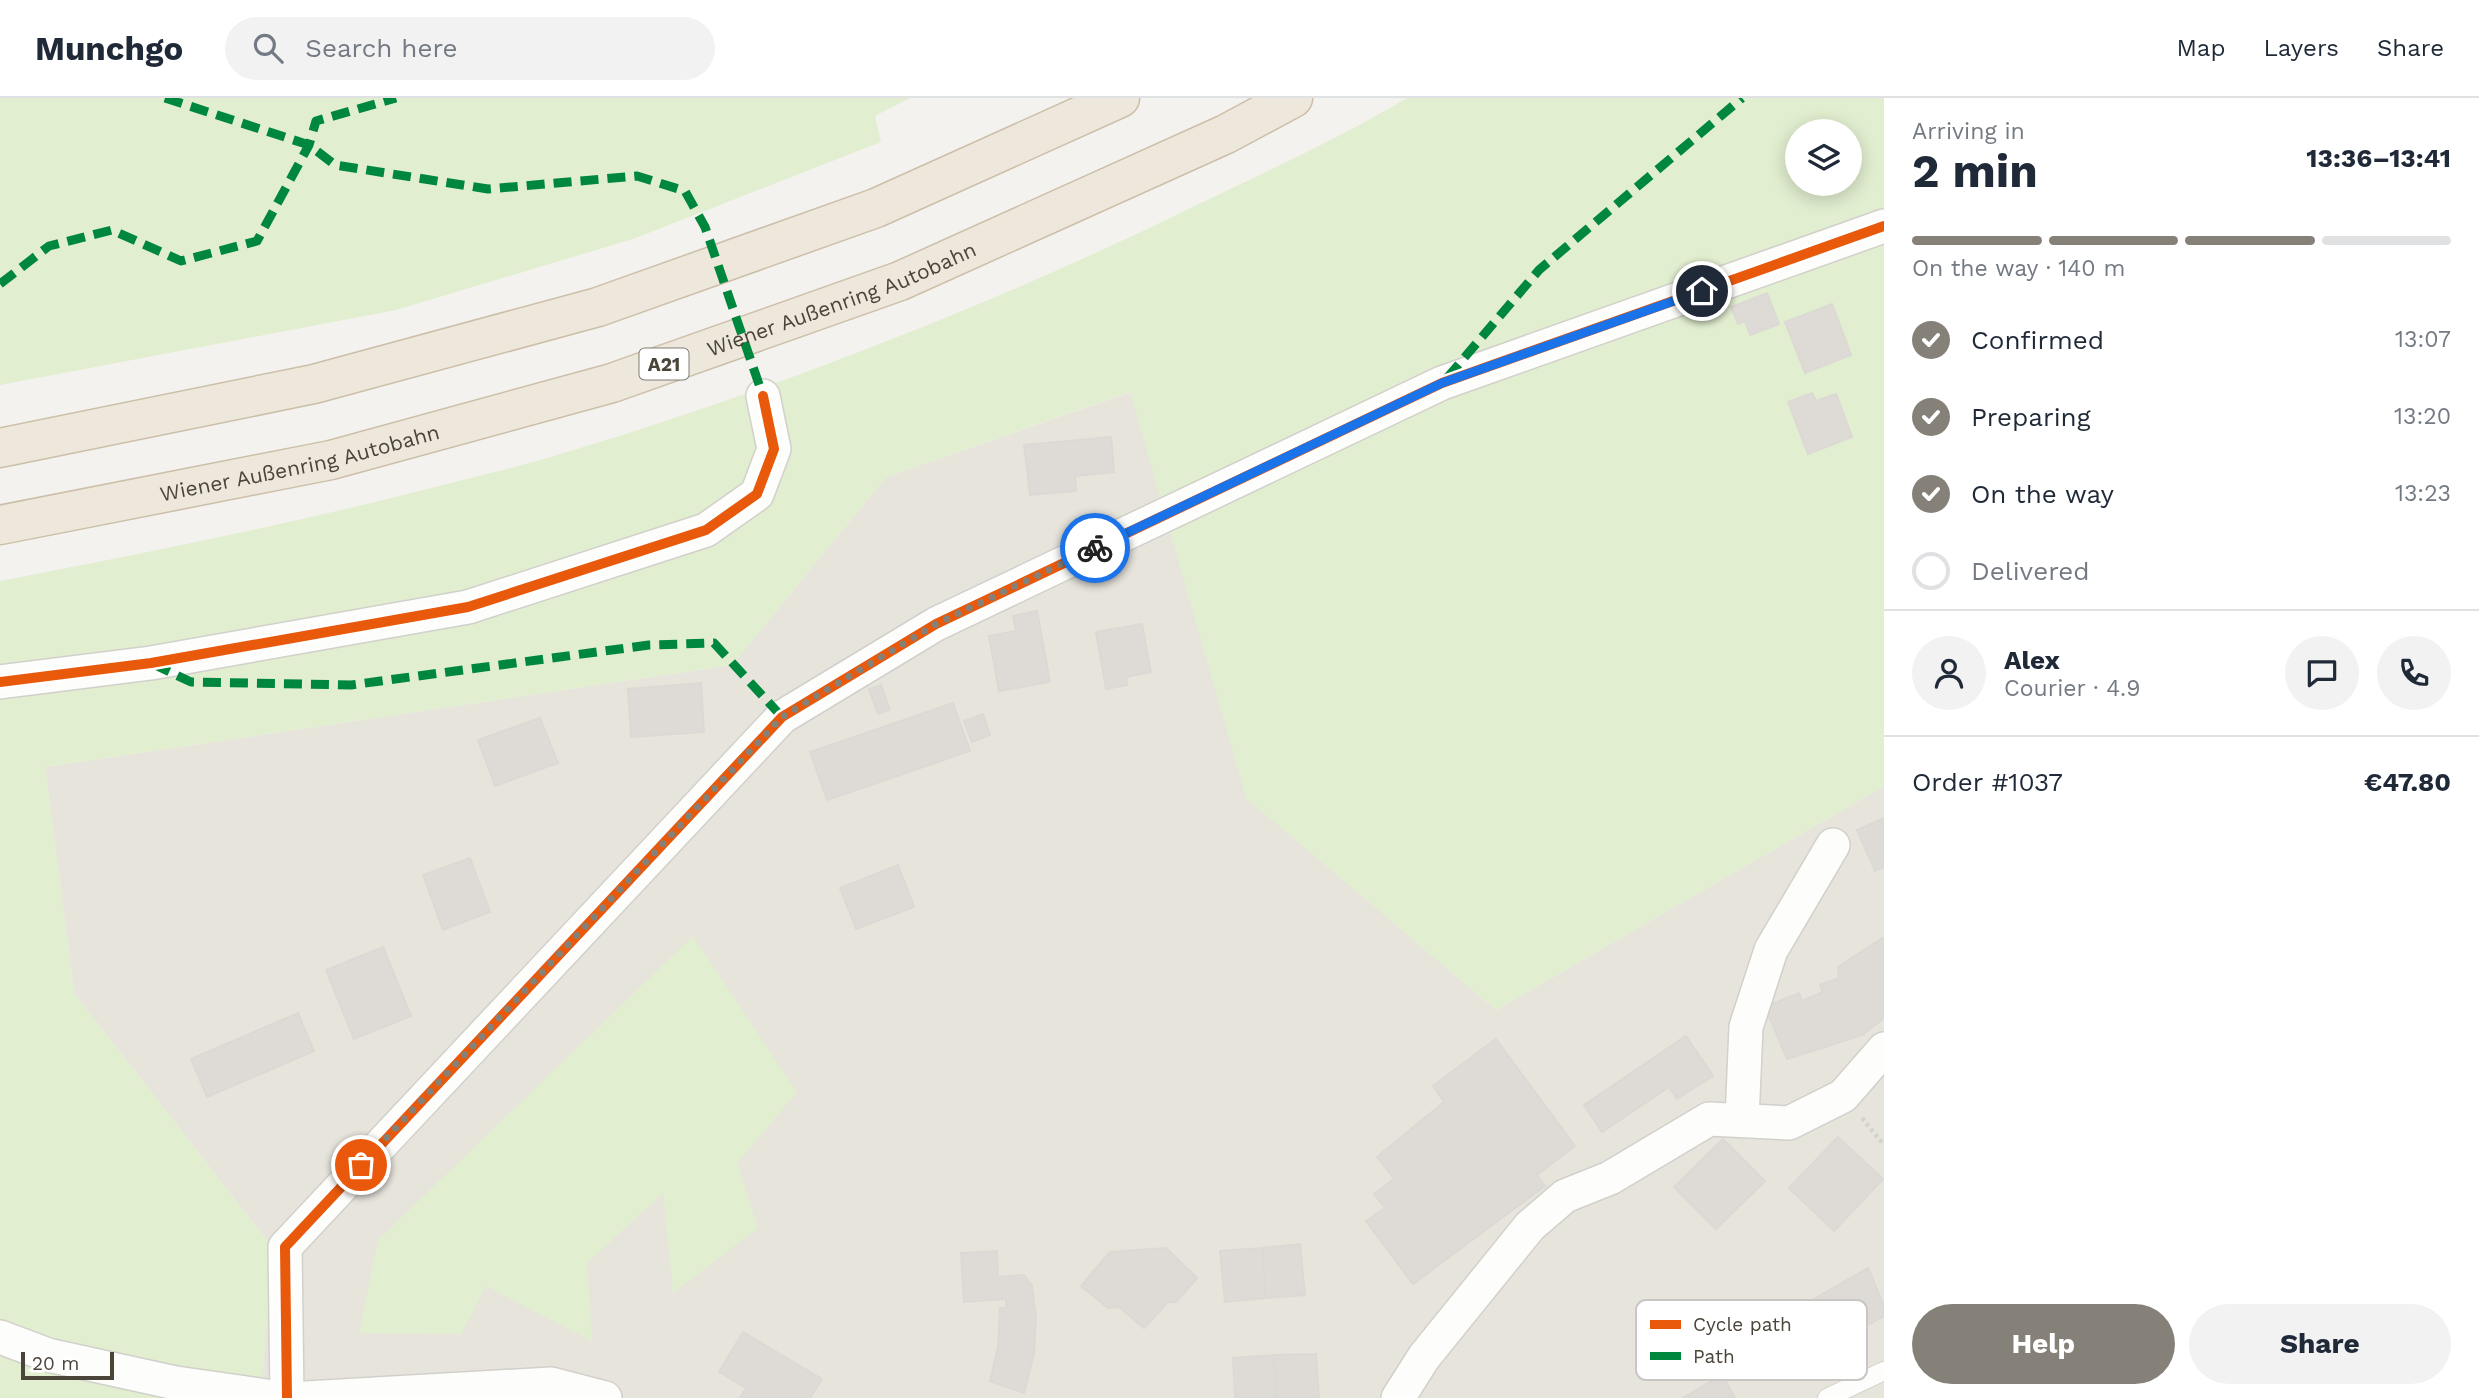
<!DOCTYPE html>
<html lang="en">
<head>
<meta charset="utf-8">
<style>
	body { margin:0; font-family:"Work Sans",sans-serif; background:#f2f2f3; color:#1f2937; height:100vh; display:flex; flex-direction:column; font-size:26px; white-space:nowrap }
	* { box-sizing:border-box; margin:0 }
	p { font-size:23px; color:#747a83 }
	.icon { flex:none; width:38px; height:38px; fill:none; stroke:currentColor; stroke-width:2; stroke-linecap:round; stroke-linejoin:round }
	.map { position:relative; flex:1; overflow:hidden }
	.panel { display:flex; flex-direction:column; background:#fff; width:595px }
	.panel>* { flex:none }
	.controls { position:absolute; left:1785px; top:21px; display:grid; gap:14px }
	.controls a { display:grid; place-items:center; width:77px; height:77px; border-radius:50%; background:#fff; box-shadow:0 4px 18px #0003; font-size:35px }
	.scale { position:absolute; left:21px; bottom:18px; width:93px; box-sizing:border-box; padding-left:7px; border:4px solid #4b4439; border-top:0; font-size:19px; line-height:24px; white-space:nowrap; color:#4b4439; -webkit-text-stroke:5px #fff; paint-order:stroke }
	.pin { position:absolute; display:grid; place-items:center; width:60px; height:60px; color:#fff; margin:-30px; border:4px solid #fff; border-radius:50%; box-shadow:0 2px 7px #0007 }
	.courier { position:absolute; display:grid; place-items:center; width:70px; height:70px; margin:-35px; border:5px solid #1a73e8; border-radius:50%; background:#fff; color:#222; box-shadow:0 2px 9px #0007 }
	.overview em { font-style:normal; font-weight:700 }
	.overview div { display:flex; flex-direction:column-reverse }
	.overview { display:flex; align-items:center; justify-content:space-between; height:119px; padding:0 28px }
	h1 { font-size:46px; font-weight:700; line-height:52px }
	.bar { display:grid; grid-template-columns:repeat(4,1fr); gap:10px 7px; align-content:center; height:84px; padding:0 28px }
	.bar i { height:9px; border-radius:5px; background:#e0e1e3 }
	.bar .selected { background:#868178 }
	.bar p { grid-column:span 4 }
	.line { display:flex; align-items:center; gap:18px; padding:0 28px; border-top:2px solid #e0e1e3 }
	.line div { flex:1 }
	.round { display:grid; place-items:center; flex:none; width:74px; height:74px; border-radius:37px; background:#f2f2f3 }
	ol { padding:0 28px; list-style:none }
	li { display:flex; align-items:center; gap:21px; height:77px }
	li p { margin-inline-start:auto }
	li .icon { padding:7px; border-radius:50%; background:#868178; color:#fff; stroke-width:4 }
	li:last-child { color:#747a83 }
	li i { width:38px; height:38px; border:4px solid #e0e1e3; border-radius:50% }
	.primary-button { display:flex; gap:14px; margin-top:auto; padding:14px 28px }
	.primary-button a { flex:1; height:80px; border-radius:42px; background:#868178; color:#fff; font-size:28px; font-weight:700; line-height:80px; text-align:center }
	.primary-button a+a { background:#f2f2f3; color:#1f2937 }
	header { display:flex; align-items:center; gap:42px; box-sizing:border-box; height:98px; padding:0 35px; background:#fff; border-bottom:2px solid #e0e1e3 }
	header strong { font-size:33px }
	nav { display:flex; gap:38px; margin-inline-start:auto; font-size:24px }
	.search { width:490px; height:63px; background:#f2f2f3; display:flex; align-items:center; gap:18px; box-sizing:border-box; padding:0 24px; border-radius:38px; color:#747a83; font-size:26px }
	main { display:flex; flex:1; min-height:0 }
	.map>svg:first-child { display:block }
</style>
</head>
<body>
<header>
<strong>Munchgo</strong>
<div class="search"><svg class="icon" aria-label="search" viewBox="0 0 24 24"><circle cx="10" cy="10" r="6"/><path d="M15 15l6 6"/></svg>Search here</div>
<nav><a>Map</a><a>Layers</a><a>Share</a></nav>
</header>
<main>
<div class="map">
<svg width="1884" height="1300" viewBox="0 0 1884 1300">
	<rect width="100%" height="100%" fill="#f4f2ee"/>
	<polygon fill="#e7e4dc" points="1131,294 1247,700 1496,912 1884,688 1884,1300 261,1300 272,1149 74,895 45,669 732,567 886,379"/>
	<g fill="#e1eecf" fill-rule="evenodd">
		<polygon points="0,0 910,0 875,18 881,44 633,141 396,212 0,287"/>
		<path d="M 1407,0 L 1884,0 L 1884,688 L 1496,912 L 1246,700 L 1130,294 L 886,379 L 732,567 L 45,669 L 74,895 L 272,1149 L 261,1300 L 0,1300 L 0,483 C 153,454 305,423 455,384 C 489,375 523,368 557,357 C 777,291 993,207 1199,106 C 1269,72 1340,40 1407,0 ZM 1797,33 L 1850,33 L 1850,86 L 1797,86 Z"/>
		<polygon points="693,838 797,994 737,1066 758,1130 673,1195 663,1095 587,1165 592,1243 486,1188 461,1236 359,1235 378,1142"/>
	</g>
	<g fill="#dedbd6" stroke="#dcd9d4" stroke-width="2">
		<polygon points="1767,195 1779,226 1750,237 1745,223 1738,226 1731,209"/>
		<polygon points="1832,206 1851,257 1805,275 1785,224"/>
		<polygon points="1812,295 1816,303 1836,296 1852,339 1808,356 1788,304"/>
		<polygon points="1111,339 1114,374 1075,378 1076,393 1030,397 1024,347"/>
		<polygon points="1037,513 1050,584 999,593 989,538 1016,533 1013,518"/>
		<polygon points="1142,526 1151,574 1126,579 1127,587 1106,591 1096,534"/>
		<polygon points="701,585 704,634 631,639 628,591"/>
		<polygon points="881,587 890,612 878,616 869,591"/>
		<polygon points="953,605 970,653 827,702 810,654"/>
		<polygon points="983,616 990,637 972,644 964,623"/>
		<polygon points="540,620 558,665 495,688 478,642"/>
		<polygon points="1884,720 1884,769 1875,773 1857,732"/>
		<polygon points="470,760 490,814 443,832 423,777"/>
		<polygon points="898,767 914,809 856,831 840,790"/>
		<polygon points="1884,839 1884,920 1862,937 1787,961 1765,909 1799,895 1802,903 1823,894 1820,887 1839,880 1838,869"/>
		<polygon points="383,849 411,918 354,941 326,872"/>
		<polygon points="298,915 314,953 207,999 191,961"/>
		<polygon points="1686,938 1713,978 1677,1001 1669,989 1602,1034 1584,1007"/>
		<polygon points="1496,941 1575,1048 1537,1077 1545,1088 1413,1186 1366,1123 1385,1110 1374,1096 1394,1081 1377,1059 1444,1004 1433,988"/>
		<polygon points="1838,1039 1883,1081 1834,1133 1789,1090"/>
		<polygon points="1723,1041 1765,1083 1716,1131 1674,1089"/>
		<polygon points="1300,1146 1305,1197 1265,1200 1263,1150"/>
		<polygon points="1166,1150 1197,1180 1176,1204 1168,1204 1144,1230 1119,1209 1108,1210 1081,1188 1110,1154"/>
		<polygon points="1263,1150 1265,1200 1225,1204 1220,1153"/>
		<polygon points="997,1153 998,1179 1024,1177 1032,1188 1036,1219 1034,1256 1024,1295 990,1283 998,1249 1000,1210 1006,1210 1006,1201 964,1204 961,1155"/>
		<polygon points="1868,1170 1884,1208 1884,1218 1843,1240 1808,1268 1777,1230 1812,1202"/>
		<polygon points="743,1234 822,1281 810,1300 740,1300 746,1290 719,1274"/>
		<polygon points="1316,1256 1319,1300 1276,1300 1274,1257"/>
		<polygon points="1274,1257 1276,1300 1235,1300 1233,1260"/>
		<polygon points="1722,1277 1735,1300 1683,1300"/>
	</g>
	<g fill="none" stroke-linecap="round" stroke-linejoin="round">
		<g stroke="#d2d0cb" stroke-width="20">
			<polyline id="lane" points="1827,1300 1884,1273"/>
		</g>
		<g stroke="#d2d0cb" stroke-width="36">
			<g id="street">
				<polyline points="0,584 151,565 468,509 706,432 757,396 774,351 763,298"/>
				<polyline points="1742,1022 1746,929 1771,852 1833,747"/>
				<polyline points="0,1239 48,1257 176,1285 280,1300"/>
				<polyline points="287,1300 285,1149 782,619 936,526 1442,285 1884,128"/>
				<polyline points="306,1300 551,1286 605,1300"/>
				<polyline points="1398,1300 1424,1259 1530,1128 1565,1098 1610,1080 1709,1021 1789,1025 1843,998 1884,951"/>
			</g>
		</g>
		<g stroke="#ccbfa9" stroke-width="41">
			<g id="highway">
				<polyline points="0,350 314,286 598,209 876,110 1120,0"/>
				<path id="s1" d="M 0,427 L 331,362 L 612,285 L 900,183 L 1226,36 L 1293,0"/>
			</g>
		</g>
		<polyline stroke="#d3d2cc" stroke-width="4.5" stroke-dasharray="3.5 3.5" stroke-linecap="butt" points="1862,1020 1884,1047"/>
		<use href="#lane" stroke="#fdfdfc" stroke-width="18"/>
		<use href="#street" stroke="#fdfdfc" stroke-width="33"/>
		<use href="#highway" stroke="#ede8db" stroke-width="38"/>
		<g stroke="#00873e" stroke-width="9" stroke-dasharray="18 9" stroke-linecap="butt">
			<polyline points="165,0 309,47 335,67 488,91 637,78 685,93 705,129 763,298"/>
			<polyline points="0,186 49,148 112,132 181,163 257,143 309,47 316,23 396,0"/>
			<polyline points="1447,280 1539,172 1742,0"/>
			<polyline points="153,566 191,584 351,587 649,547 714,545 782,619"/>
		</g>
		<g stroke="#fff" stroke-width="15">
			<g id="cycleway">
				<polyline points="0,584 151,565 468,509 706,432 757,396 774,351 763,298"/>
				<polyline points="287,1300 285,1149 782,619 936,526 1442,285 1884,128"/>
			</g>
		</g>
		<use href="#cycleway" stroke="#e8590c" stroke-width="10"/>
	</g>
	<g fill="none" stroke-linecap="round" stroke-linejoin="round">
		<polyline stroke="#868178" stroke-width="7" stroke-dasharray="0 12.6" points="361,1067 782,619 936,526 1095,450"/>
		<polyline stroke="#1a73e8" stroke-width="9" points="1095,450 1442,285 1702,193"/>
	</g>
	<g text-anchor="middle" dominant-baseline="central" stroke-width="5" stroke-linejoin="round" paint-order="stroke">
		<rect fill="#fff" stroke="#817c74" stroke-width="2" x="639.5" y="250.5" width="49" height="31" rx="5"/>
		<g font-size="19" font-weight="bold" fill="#4b4439">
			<text x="664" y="266">A21</text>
		</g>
		<g font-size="21" fill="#4b4439" stroke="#fff">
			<text stroke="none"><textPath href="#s1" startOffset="873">Wiener Außenring Autobahn</textPath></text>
			<text stroke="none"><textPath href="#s1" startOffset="306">Wiener Außenring Autobahn</textPath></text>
		</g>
	</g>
	<rect x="1636" y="1202" width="231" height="80" rx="10" fill="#fff" stroke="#c9c7c4" stroke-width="2"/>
	<rect x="1650" y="1222" width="31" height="9" fill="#e8590c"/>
	<rect x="1650" y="1254" width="31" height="8" fill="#00873e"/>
	<g font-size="19" fill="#4b4439">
		<text x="1693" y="1233">Cycle path</text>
		<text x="1693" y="1265">Path</text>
	</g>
</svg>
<div class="controls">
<a><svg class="icon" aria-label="layers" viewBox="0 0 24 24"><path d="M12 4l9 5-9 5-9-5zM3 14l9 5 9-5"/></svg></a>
</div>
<div class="scale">20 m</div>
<div class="pin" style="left:361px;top:1067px;background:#ea580c"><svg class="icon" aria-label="bag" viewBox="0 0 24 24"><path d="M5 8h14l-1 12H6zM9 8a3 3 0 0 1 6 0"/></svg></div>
<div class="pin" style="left:1702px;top:193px;background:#1f2937"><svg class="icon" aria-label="home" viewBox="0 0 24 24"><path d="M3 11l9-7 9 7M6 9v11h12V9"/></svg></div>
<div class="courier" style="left:1095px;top:450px"><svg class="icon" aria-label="bike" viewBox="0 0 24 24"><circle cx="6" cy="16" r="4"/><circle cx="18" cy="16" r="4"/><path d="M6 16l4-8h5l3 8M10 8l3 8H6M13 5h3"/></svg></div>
</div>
<section class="panel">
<div class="overview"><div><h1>2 min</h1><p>Arriving in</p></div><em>13:36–13:41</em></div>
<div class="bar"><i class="selected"></i><i class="selected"></i><i class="selected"></i><i></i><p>On the way · 140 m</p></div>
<ol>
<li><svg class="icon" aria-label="check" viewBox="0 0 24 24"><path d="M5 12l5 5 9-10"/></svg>Confirmed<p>13:07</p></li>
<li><svg class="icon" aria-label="check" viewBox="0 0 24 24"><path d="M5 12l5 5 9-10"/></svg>Preparing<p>13:20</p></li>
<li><svg class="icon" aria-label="check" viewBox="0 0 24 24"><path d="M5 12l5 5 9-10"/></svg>On the way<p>13:23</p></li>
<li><i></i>Delivered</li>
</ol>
<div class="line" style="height:126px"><a class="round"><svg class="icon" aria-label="person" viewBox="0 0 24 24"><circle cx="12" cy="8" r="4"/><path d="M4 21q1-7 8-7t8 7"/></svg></a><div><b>Alex</b><p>Courier · 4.9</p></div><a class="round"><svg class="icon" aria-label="chat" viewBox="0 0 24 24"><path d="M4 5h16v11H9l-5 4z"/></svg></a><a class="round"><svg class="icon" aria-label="phone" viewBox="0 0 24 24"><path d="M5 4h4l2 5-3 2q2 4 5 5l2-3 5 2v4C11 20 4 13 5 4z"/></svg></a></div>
<div class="line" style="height:91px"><div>Order #1037</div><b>€47.80</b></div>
<div class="primary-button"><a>Help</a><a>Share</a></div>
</section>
</main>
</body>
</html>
